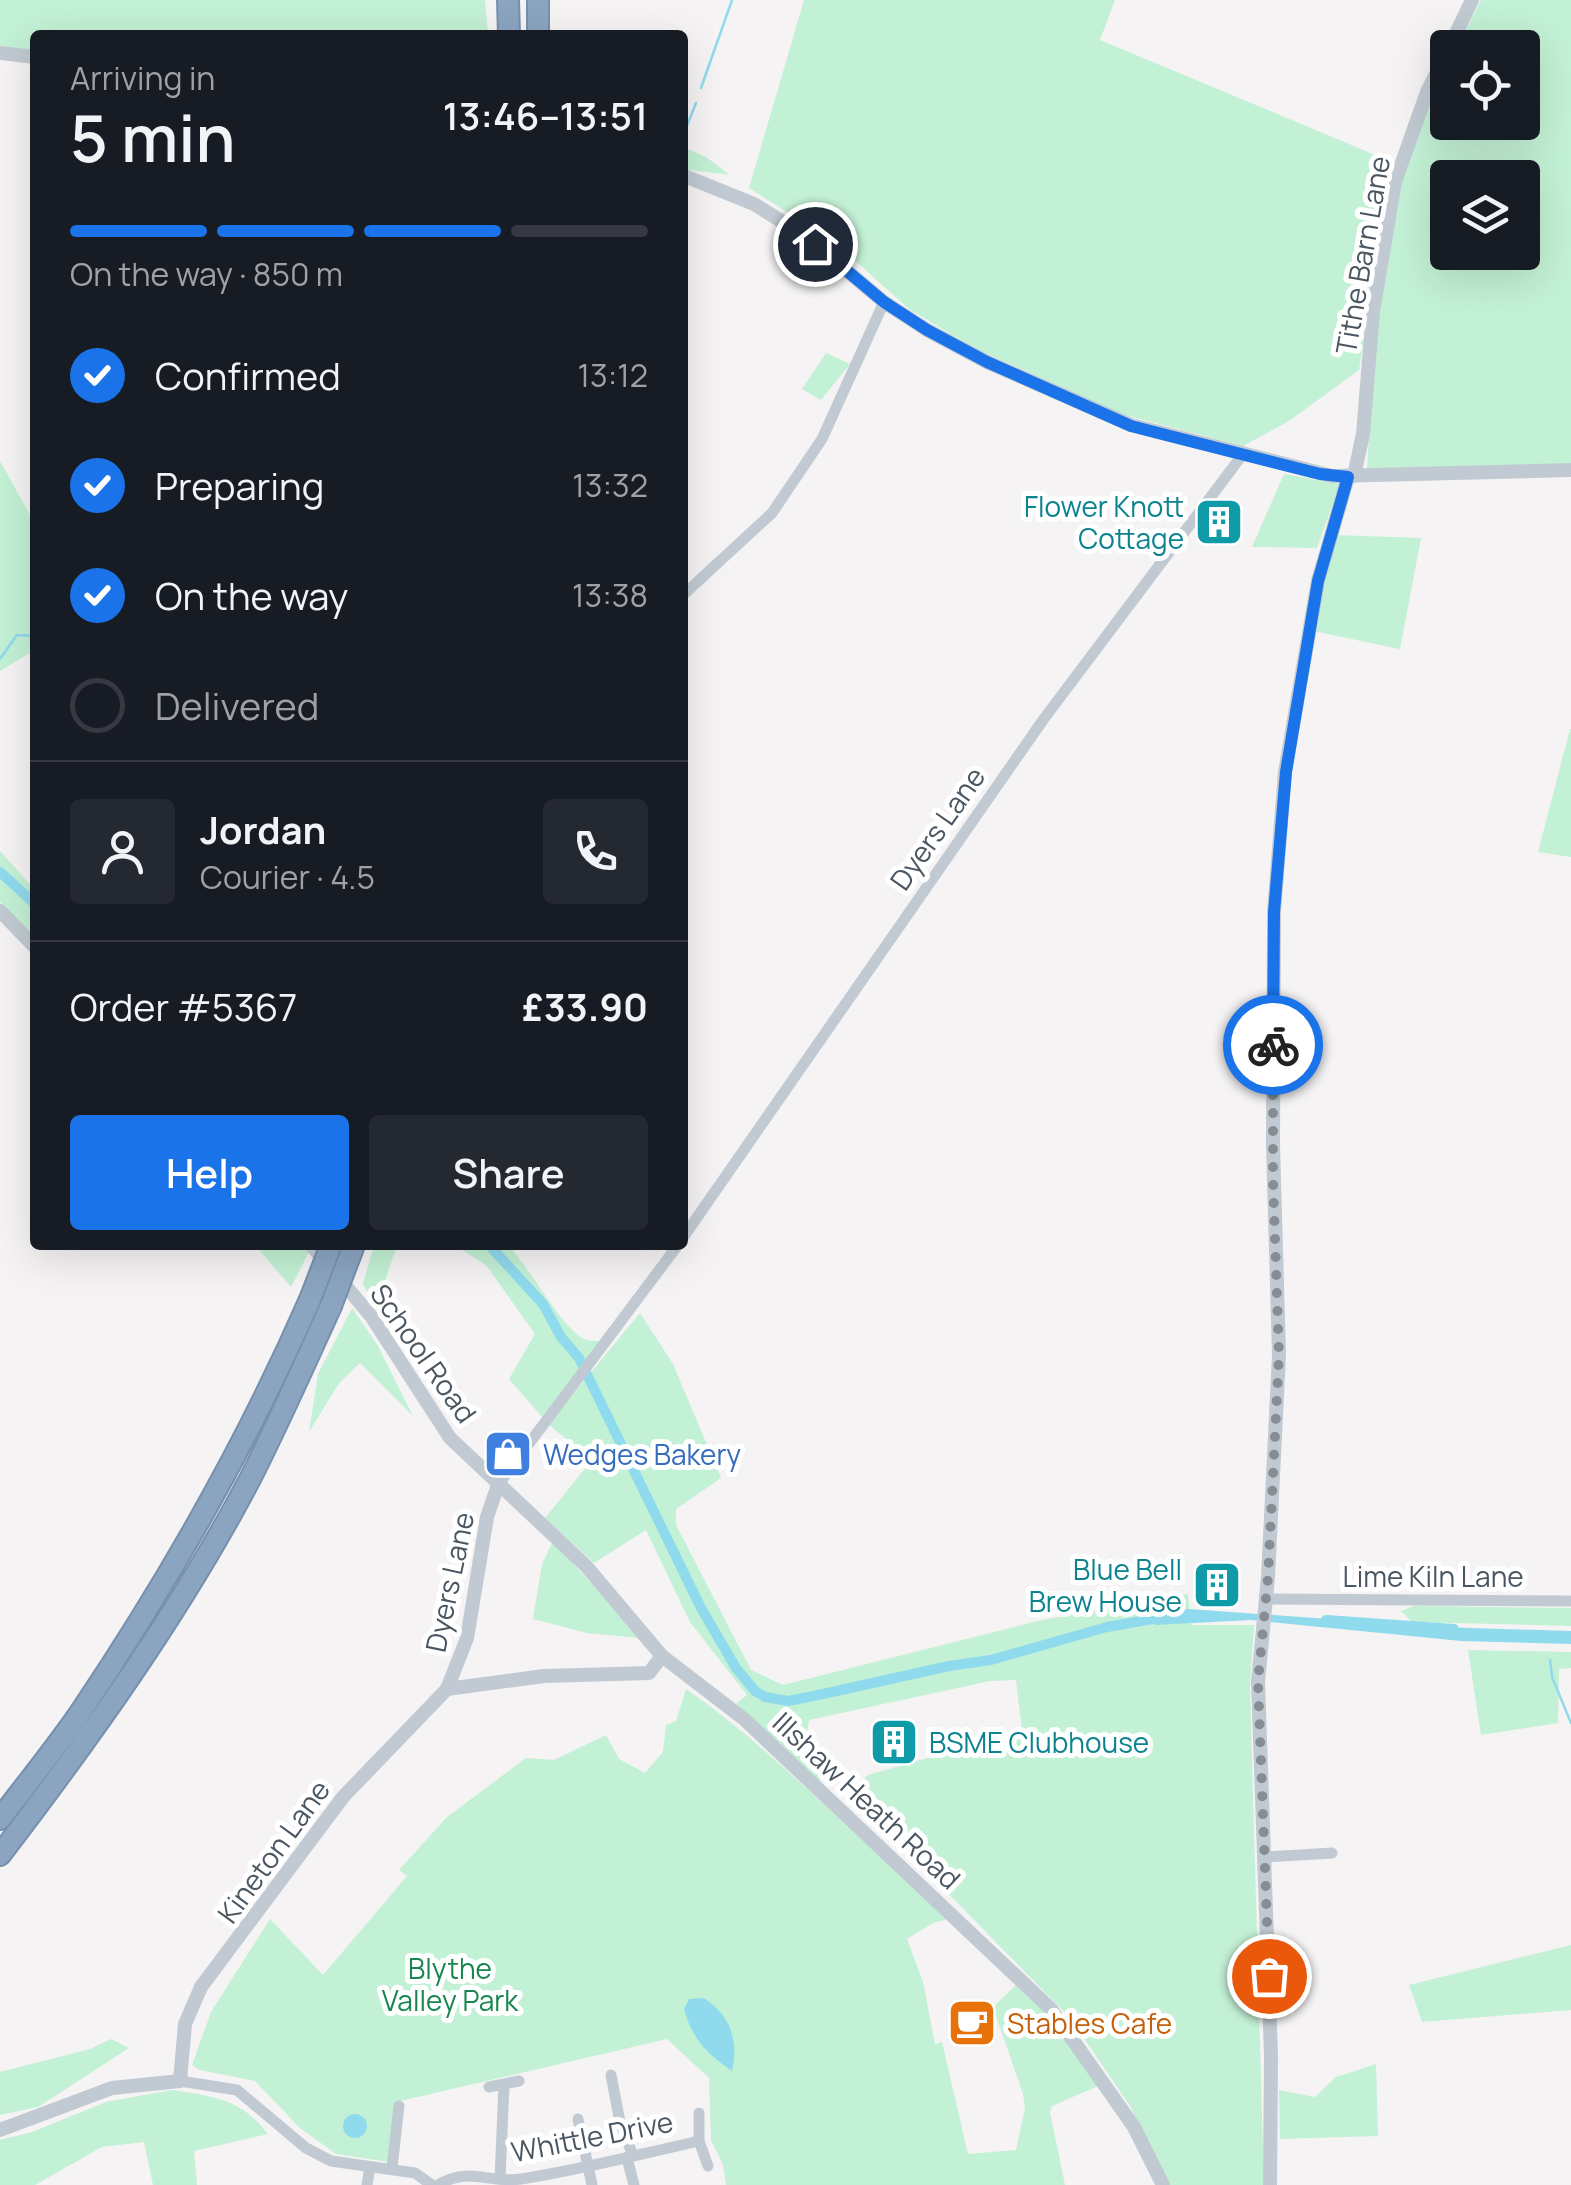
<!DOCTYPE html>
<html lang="en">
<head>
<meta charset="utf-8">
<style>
	body { margin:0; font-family:Manrope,sans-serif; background:#242831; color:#f1f3f6; height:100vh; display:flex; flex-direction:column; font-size:38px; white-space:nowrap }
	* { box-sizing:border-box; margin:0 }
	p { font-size:32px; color:#9ea1a6 }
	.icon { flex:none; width:55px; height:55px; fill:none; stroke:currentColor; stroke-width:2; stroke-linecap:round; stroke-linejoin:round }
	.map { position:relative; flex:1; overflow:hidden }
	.details { position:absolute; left:30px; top:30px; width:658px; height:1220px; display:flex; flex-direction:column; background:#171b24; border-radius:10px; box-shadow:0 10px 40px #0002 }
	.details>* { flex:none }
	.fabs { position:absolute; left:1430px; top:30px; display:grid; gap:20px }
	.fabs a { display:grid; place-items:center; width:110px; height:110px; border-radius:10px; background:#171b24; box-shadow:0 10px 40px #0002; font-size:50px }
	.pin { position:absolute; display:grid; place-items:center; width:85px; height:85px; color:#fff; margin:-42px; border:5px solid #fff; border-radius:50%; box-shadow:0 2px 10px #0007 }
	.courier { position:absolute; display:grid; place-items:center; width:100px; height:100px; margin:-50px; border:8px solid #1a73e8; border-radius:50%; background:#fff; color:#222; box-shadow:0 2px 12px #0007 }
	.summary em { font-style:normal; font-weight:600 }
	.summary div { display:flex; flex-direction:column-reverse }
	.summary { display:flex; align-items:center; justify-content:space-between; height:170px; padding:0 40px }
	h1 { font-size:65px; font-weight:600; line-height:75px }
	.bar { display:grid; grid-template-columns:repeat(4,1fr); gap:15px 10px; align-content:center; height:120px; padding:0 40px }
	.bar i { height:12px; border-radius:8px; background:#363941 }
	.bar .active { background:#1a73e8 }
	.bar p { grid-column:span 4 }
	.line { display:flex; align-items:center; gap:25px; padding:0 40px; border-top:2px solid #363941 }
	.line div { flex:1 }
	.round { display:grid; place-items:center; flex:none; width:105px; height:105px; border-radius:10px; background:#242831 }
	ol { padding:0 40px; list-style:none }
	li { display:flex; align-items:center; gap:30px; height:110px }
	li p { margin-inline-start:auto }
	li .icon { padding:10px; border-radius:50%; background:#1a73e8; color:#fff; stroke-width:4 }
	li:last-child { color:#9ea1a6 }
	li i { width:55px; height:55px; border:5px solid #363941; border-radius:50% }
	.primary-button { display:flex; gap:20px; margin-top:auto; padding:20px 40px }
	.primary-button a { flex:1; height:115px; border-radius:10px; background:#1a73e8; color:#fff; font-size:40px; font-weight:600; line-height:115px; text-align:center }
	.primary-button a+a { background:#242831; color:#f1f3f6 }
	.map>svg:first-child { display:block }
</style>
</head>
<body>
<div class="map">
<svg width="1571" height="2185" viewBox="0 0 1571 2185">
	<rect width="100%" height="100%" fill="#f5f3f3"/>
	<g fill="#c3f1d5" fill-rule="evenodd">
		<polygon points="0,0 485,0 488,35 35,35 35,51 0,46"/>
		<polygon points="804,0 1115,0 1100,40 1392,162 1359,370 1289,421 1243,446 1121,414 974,348 909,309 832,240 749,188"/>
		<path d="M 1481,0 L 1571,0 L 1571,464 L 1367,471 L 1373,359 L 1399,180 L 1420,124 L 1447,66 L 1448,122 L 1522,122 L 1522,48 L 1457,47 ZM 1448,178 L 1522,178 L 1522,252 L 1448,252 Z"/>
		<polygon points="683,147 706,157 730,175 683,169"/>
		<polygon points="826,353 850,364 821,400 802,389"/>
		<polygon points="0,461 35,524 35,650 0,671"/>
		<polygon points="1284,474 1340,484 1317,548 1252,547"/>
		<polygon points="1334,535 1421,538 1400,649 1313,631"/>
		<polygon points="1570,729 1571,729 1571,857 1538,852"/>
		<polygon points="0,851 35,890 35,939 0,902"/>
		<polygon points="255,1245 302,1245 309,1252 291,1287"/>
		<path d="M 374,1245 L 398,1245 C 379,1292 380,1292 403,1337 L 384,1324 L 363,1284 Z"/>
		<path d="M 454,1245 L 508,1245 C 530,1267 561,1328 584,1339 C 589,1341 595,1341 600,1341 L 543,1418 L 509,1379 L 535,1334 L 486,1265 Z"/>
		<polygon points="352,1308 378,1346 413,1416 360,1363 339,1383 309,1432 318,1374"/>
		<polygon points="640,1313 673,1364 721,1478 676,1509 676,1525 751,1670 783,1685 1042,1620 1188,1594 1191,1625 1254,1625 1250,1687 1264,2185 1169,2185 1130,2106 1070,2018 849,1792 868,1775 1022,1731 1016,1680 990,1681 809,1720 806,1738 822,1785 736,1704 747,1695 690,1622 646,1530 594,1563 545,1518 592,1460 548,1424"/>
		<polygon points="553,1541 640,1638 587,1633 533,1619 542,1564"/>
		<polygon points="1414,1606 1571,1608 1571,1626 1412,1622 1401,1611"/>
		<polygon points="1468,1650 1571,1652 1571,1668 1559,1669 1558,1723 1481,1735"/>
		<path d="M 686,1689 C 780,1754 861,1846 951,1918 L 933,1923 L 907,1939 L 923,1982 L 935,2044 L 942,2042 L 968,2154 L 1016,2150 L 1025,2108 L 1023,2094 L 993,2007 L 1016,1985 L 1035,1998 L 1093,2076 L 1098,2086 L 1052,2106 L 1050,2112 L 1065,2185 L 726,2185 L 723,2165 L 711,2140 L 709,2078 L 667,2039 L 396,2102 L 389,2162 L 336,2154 L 300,2128 L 255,2081 L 200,2070 L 192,2065 L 211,2012 L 270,1919 L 323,1975 L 407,1876 L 399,1870 L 447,1817 L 526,1758 L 554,1760 L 606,1735 L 619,1759 L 645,1773 L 663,1752 L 666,1725 L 676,1721 Z"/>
		<polygon points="1571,1945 1571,2010 1422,2022 1409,1985"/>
		<polygon points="111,2039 129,2048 38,2107 0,2115 0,2072 90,2049"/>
		<polygon points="1376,2064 1378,2136 1280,2139 1279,2090 1315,2097 1336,2077"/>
		<path d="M 172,2090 C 215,2097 240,2098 268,2134 L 194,2151 L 197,2185 L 153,2185 L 144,2142 L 102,2147 L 35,2185 L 0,2185 L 0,2140 L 32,2132 L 106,2102 Z"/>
	</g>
	<g fill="#90daee">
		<polygon points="1189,1609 1440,1627 1571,1631 1571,1644 1461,1641 1251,1620 1155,1625 1152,1612"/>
		<path d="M 704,1998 C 730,2015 739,2040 732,2071 C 707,2054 692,2039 684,2009 L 689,1999 Z"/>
		<circle cx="355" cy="2126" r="12"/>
	</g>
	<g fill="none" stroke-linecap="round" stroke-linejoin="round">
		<g stroke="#90daee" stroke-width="2.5">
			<polyline points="701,88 732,0"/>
			<polyline points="682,138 696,103"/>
			<polyline points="0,659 17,635 35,636"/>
			<polyline points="1550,1660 1552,1677 1571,1723"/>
		</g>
		<g stroke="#90daee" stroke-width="10">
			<polyline points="0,872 35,904"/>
			<polyline points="489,1245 543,1304 561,1337 579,1358 701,1608 736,1668 755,1691 765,1697 788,1701 823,1694 949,1666 991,1660 1107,1627 1164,1617"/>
			<polyline points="1326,1620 1454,1629"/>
		</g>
		<g stroke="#7690ad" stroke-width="24">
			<g id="motorway">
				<polyline points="508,0 509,35"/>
				<polyline points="538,35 538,0"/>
				<path d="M 0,1819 C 27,1783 57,1747 82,1710 C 170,1579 248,1442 311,1297"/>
				<path d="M 0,1855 C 91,1736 180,1612 250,1479 C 279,1422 305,1363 331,1306"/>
			</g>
		</g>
		<g stroke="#c1cad2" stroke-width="11">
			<polyline points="682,596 772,513 822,439 884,302"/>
			<polyline points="682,1239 1043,720 1243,454"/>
			<polyline points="498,1485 678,1245"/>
			<polyline points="1266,1599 1571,1601"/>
			<polyline points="1264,1857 1332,1853"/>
			<polyline points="611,2075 620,2122 633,2156"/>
			<polyline points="180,2081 237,2090 306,2148 331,2161 415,2173 432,2185"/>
			<polyline points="489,2087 519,2081"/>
			<polyline points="699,2113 699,2141 708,2166"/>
			<polyline points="578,2119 592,2185"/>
			<polyline points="627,2158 634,2185"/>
			<polyline points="392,2168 399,2106"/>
			<polyline points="500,2179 504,2085"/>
			<polyline points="367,2185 370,2167"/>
			<path d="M 438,2185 C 470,2166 488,2184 521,2179 C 581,2170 640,2154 699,2141"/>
		</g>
		<g stroke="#c1cad2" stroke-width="14">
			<polyline points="1449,48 1472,0"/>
			<polyline points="0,53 35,57"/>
			<polyline points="682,175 754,204 786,224 815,244 884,302 927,330 987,362 1131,425 1332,476 1571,470"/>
			<polyline points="1354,476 1363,434 1373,312 1395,182 1427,92 1448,50"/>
			<polyline points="0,911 35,947"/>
			<polyline points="311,1245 371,1316 450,1438 586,1566 662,1656 744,1719 1051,2009 1134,2127 1163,2185"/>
			<polyline points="447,1689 467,1638 487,1517 498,1485"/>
			<polyline points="0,2130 112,2088 180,2081 185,2024 201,1987 343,1797 447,1689 544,1676 649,1673 662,1656"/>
			<polyline points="1270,2185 1271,2055 1258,1682 1268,1577 1279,1355 1273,1145 1274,912 1285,772 1318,581 1348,477"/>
		</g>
		<use href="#motorway" stroke="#8ba5c1" stroke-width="20"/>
		<g stroke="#7690ad" stroke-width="24" stroke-linecap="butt">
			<g id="motorway-bridge">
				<polyline points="311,1297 331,1245"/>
				<polyline points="331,1306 354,1245"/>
			</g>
		</g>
		<use href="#motorway-bridge" stroke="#8ba5c1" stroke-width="20"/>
	</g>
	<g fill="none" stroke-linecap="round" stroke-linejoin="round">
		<polyline stroke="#868d94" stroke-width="10" stroke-dasharray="0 18" points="1269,1976 1258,1682 1268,1577 1279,1355 1273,1180 1273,1045"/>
		<polyline stroke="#1a73e8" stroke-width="12" points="815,244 884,302 927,330 987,362 1131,426 1166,435 1320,474 1348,477 1318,581 1286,772 1274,912 1273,1045"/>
	</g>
	<defs>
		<g id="building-square" transform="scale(2.5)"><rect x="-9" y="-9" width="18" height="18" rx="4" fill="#0f9aa8" stroke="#fff"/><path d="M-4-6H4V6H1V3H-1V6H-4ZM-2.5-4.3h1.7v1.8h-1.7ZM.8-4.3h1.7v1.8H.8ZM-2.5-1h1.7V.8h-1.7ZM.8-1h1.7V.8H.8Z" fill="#fff"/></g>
		<g id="shop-square" transform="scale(2.5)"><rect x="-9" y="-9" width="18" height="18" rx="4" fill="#3f7fe0" stroke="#fff"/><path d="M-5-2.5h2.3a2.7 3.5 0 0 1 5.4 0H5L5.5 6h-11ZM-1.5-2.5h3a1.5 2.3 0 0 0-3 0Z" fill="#fff"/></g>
		<g id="cafe-square" transform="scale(2.5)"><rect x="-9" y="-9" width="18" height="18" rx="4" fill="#e8710a" stroke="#fff"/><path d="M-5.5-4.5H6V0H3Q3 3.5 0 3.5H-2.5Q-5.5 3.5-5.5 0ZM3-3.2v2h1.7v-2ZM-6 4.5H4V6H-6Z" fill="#fff"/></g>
	</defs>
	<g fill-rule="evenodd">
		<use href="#building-square" x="1219" y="522"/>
		<use href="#shop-square" x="508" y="1454"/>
		<use href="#building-square" x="1217" y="1585"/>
		<use href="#building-square" x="894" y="1742"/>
		<use href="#cafe-square" x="972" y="2023"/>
	</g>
	<g text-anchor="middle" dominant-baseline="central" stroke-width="10" stroke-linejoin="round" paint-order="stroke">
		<g font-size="28" fill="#4a5661" stroke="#fff">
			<text transform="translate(1362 255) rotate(-80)">Tithe Barn Lane</text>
			<text transform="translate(937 828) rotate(-55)">Dyers Lane</text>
			<text transform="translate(424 1353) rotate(55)">School Road</text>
			<text x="1433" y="1576">Lime Kiln Lane</text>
			<text transform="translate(449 1582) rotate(-78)">Dyers Lane</text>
			<text transform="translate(867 1800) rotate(43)">Illshaw Heath Road</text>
			<text transform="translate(273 1851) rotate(-54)">Kineton Lane</text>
			<text transform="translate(592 2136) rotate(-11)">Whittle Drive</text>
		</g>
		<g font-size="28" fill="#0d838f" stroke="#fff" text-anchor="end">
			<text x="1184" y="506">Flower Knott<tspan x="1184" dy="32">Cottage</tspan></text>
			<text x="1182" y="1569">Blue Bell<tspan x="1182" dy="32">Brew House</tspan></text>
			<text x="929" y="1742" text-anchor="start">BSME Clubhouse</text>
		</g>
		<g font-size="28" fill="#366cbe" stroke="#fff" text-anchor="start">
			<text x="543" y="1454">Wedges Bakery</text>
		</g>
		<g font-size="28" fill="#17864f" stroke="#fff">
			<text x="450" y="1968">Blythe<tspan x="450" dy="32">Valley Park</tspan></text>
		</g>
		<g font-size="28" fill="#c56008" stroke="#fff" text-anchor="start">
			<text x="1007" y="2023">Stables Cafe</text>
		</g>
	</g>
</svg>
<div class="fabs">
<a><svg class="icon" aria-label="locate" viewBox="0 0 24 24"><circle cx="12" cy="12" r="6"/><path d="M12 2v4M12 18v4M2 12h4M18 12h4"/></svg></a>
<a><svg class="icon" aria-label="layers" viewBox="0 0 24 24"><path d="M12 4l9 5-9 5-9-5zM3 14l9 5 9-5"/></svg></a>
</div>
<div class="pin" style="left:1269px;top:1976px;background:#ea580c"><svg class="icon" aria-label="bag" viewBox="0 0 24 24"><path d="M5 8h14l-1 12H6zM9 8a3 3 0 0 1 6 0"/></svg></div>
<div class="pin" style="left:815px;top:244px;background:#1f2937"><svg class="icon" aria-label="home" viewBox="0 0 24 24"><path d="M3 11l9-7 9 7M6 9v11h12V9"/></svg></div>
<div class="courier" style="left:1273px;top:1045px"><svg class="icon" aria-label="bike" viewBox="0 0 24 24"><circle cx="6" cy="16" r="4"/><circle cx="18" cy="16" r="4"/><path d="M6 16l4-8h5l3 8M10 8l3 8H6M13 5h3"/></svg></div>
<section class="details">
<div class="summary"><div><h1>5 min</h1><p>Arriving in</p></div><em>13:46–13:51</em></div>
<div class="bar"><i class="active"></i><i class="active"></i><i class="active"></i><i></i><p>On the way · 850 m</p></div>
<ol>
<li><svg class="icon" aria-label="check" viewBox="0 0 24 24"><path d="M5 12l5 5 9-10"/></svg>Confirmed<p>13:12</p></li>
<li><svg class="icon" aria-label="check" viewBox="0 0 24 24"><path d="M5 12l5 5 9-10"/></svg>Preparing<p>13:32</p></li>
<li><svg class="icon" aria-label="check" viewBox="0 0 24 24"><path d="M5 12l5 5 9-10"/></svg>On the way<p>13:38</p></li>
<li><i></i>Delivered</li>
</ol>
<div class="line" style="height:180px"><a class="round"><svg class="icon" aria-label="person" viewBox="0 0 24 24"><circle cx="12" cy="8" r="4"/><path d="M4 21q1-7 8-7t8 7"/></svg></a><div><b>Jordan</b><p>Courier · 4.5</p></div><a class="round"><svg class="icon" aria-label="phone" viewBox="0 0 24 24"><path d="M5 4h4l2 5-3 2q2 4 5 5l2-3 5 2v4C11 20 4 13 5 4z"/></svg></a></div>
<div class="line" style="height:130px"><div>Order #5367</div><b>£33.90</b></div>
<div class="primary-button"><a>Help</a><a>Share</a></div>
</section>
</div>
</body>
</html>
